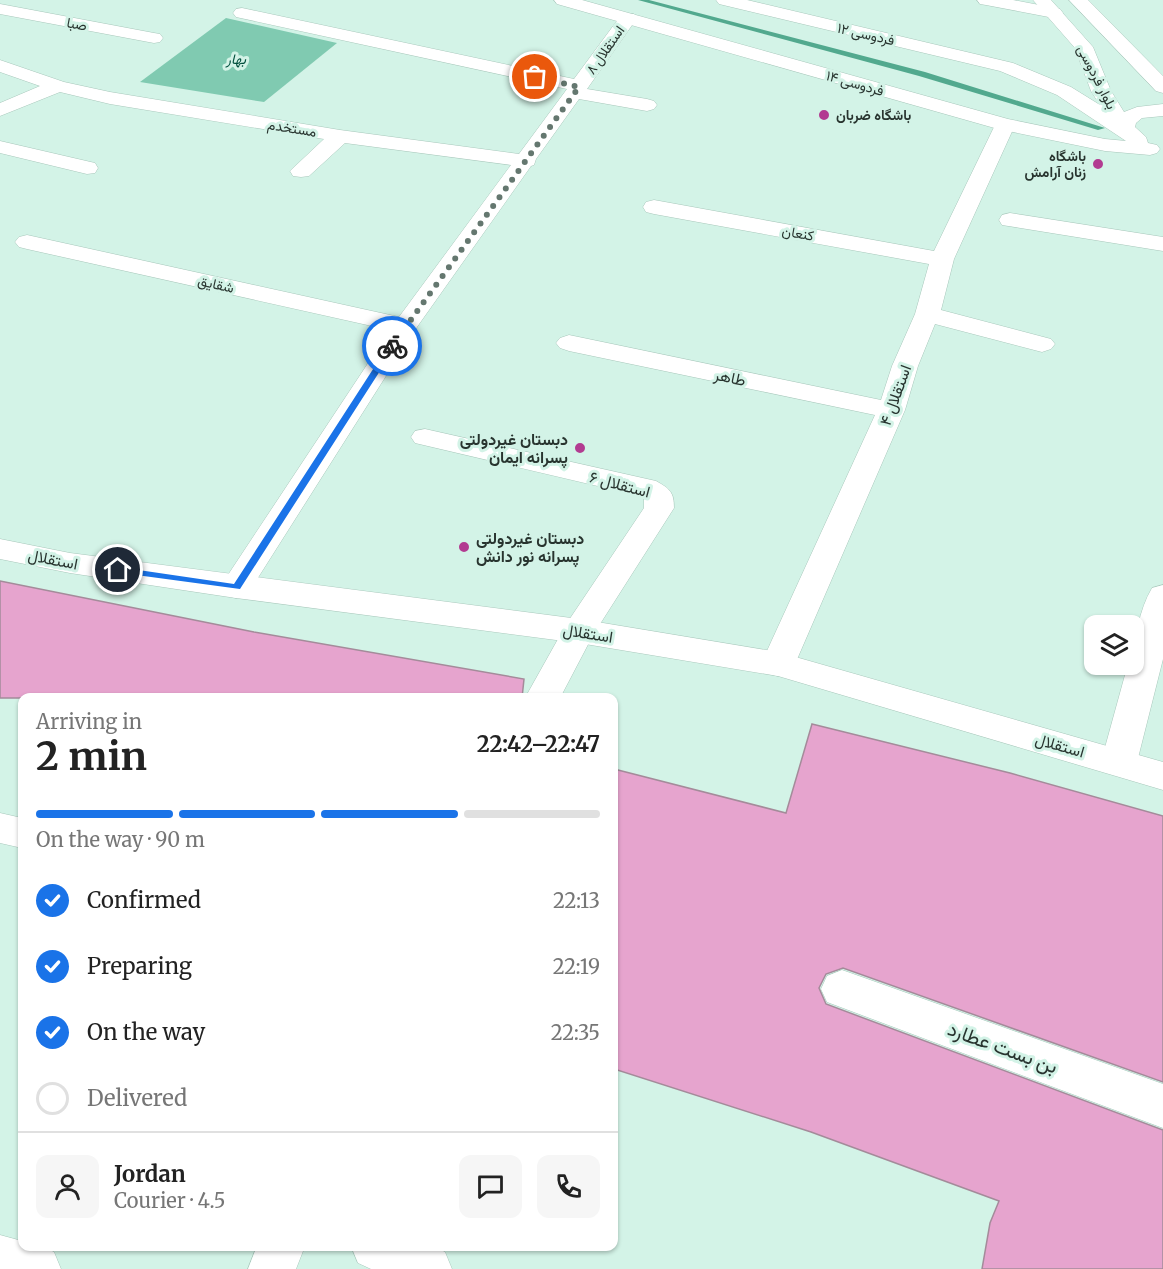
<!DOCTYPE html>
<html lang="en">
<head>
<meta charset="utf-8">
<style>
	body { margin:0; font-family:Merriweather,Vazirmatn,serif; background:#f6f6f6; color:#222; height:100vh; display:flex; flex-direction:column; font-size:22px; white-space:nowrap }
	* { box-sizing:border-box; margin:0 }
	p { font-size:20px; color:#767676 }
	.icon { flex:none; width:33px; height:33px; fill:none; stroke:currentColor; stroke-width:2; stroke-linecap:round; stroke-linejoin:round }
	.map { position:relative; flex:1; overflow:hidden }
	.details { position:absolute; left:18px; top:693px; width:600px; height:558px; display:flex; flex-direction:column; background:#fff; border-radius:12px; box-shadow:0 2px 4px #0004 }
	.details>* { flex:none }
	.tools { position:absolute; left:1084px; top:615px; display:grid; gap:12px }
	.tools a { display:grid; place-items:center; width:60px; height:60px; border-radius:12px; background:#fff; box-shadow:0 2px 4px #0004; font-size:30px }
	.pin { position:absolute; display:grid; place-items:center; width:51px; height:51px; color:#fff; margin:-26px; border:3px solid #fff; border-radius:50%; box-shadow:0 2px 6px #0007 }
	.courier { position:absolute; display:grid; place-items:center; width:60px; height:60px; margin:-30px; border:4px solid #1a73e8; border-radius:50%; background:#fff; color:#222; box-shadow:0 2px 8px #0007 }
	.overview em { font-style:normal; font-weight:700 }
	.overview div { display:flex; flex-direction:column-reverse }
	.overview { display:flex; align-items:center; justify-content:space-between; height:102px; padding:0 18px }
	h1 { font-size:39px; font-weight:700; line-height:45px }
	.bar { display:grid; grid-template-columns:repeat(4,1fr); gap:9px 6px; align-content:center; height:72px; padding:0 18px }
	.bar i { height:8px; border-radius:4px; background:#e0e0e0 }
	.bar .active { background:#1a73e8 }
	.bar p { grid-column:span 4 }
	.line { display:flex; align-items:center; gap:15px; padding:0 18px; border-top:2px solid #e0e0e0 }
	.line div { flex:1 }
	.round { display:grid; place-items:center; flex:none; width:63px; height:63px; border-radius:12px; background:#f6f6f6 }
	ol { padding:0 18px; list-style:none }
	li { display:flex; align-items:center; gap:18px; height:66px }
	li p { margin-inline-start:auto }
	li .icon { padding:6px; border-radius:50%; background:#1a73e8; color:#fff; stroke-width:4 }
	li:last-child { color:#767676 }
	li i { width:33px; height:33px; border:3px solid #e0e0e0; border-radius:50% }
	.map>svg:first-child { display:block }
</style>
</head>
<body>
<div class="map">
<svg width="1163" height="1269" viewBox="0 0 1163 1269">
	<rect width="100%" height="100%" fill="#d3f3e7"/>
	<polygon fill="#80cab1" points="226,18 337,43 264,102 140,82"/>
	<g fill="none" stroke-linecap="round" stroke-linejoin="round">
		<polygon fill="#52a98e" fill-rule="evenodd" points="638,0 649,0 925,72 1105,128 1098,130 919,76"/>
	</g>
	<g fill="#e6a4ce" stroke="#a48b9a" stroke-width="1.5">
		<polygon points="0,581 254,632 524,679 522,698 0,698"/>
		<polygon points="812,724 1010,773 1163,816 1163,1082 843,968 826,974 819,988 826,1004 1163,1130 1163,1269 982,1269 990,1223 999,1201 811,1132 614,1069 614,769 786,813"/>
	</g>
	<g fill="none" stroke-linecap="round" stroke-linejoin="round">
		<g stroke="#a8c7bb" stroke-width="1">
			<g id="street">
				<polygon points="977,0 1013,0 1060,9 1063,13 1060,17 1054,18 986,5 980,4"/>
				<polygon points="0,4 154,33 160,34 163,38 160,42 154,43 0,14"/>
				<polygon points="242,8 574,79 622,14 634,14 637,18 587,89 647,99 654,101 657,105 654,109 647,111 579,99 536,159 534,165 531,166 417,327 247,595 236,598 225,595 220,587 390,330 27,249 19,247 15,242 19,237 27,235 399,317 511,165 345,143 309,176 301,177 293,176 290,171 324,139 110,104 60,92 0,116 0,103 40,86 0,72 0,60 64,82 110,92 340,130 519,154 567,89 236,17 233,13 236,9"/>
				<polygon points="1005,119 1012,121 1015,125 954,259 941,310 1051,339 1055,344 1051,349 1042,352 935,324 918,366 905,410 795,664 790,673 778,676 766,673 761,664 875,415 569,351 560,348 556,343 560,338 569,335 881,400 892,366 915,314 929,264 654,214 646,212 643,207 646,202 654,200 934,251 995,125 998,121"/>
				<polygon points="0,141 95,163 98,168 95,173 87,174 0,153"/>
				<polygon points="1010,213 1163,237 1163,251 1002,225 999,220 1002,215"/>
				<path d="M 425,429 L 656,481 C 670,489 674,492 674,508 L 593,635 L 560,698 L 525,698 L 567,623 L 644,508 L 644,499 L 636,495 L 415,443 L 411,437 L 415,431 Z"/>
				<path d="M 1163,585 L 1163,659 L 1137,762 L 1132,772 L 1119,776 L 1106,772 L 1101,762 L 1128,664 L 1134,664 C 1134,640 1139,610 1152,588 Z"/>
				<polygon points="0,813 22,818 22,848 0,843"/>
				<polygon points="842,970 1163,1084 1163,1128 827,1002 821,989 827,976"/>
				<polygon points="0,1235 22,1241 22,1246 42,1246 54,1252 61,1269 0,1269"/>
				<polygon points="257,1246 305,1246 296,1269 248,1269"/>
				<polygon points="351,1246 433,1246 445,1252 452,1269 371,1269 358,1263"/>
			</g>
		</g>
		<g stroke="#a8c7bb" stroke-width="1">
			<g id="secondary">
				<polygon points="554,0 582,0 1008,119 1105,139 1126,141 1057,95 1000,71 719,4 716,0 747,0 1013,63 1071,87 1100,105 1091,91 1075,48 1033,0 1051,0 1093,47 1111,91 1124,112 1137,107 1163,104 1163,116 1142,118 1136,123 1135,127 1146,137 1148,143 1157,145 1160,149 1157,153 1150,155 1105,151 998,129 557,4"/>
				<polygon points="1069,0 1088,0 1163,76 1163,93 1156,91"/>
				<polygon points="0,539 70,553 579,619 778,652 1163,762 1163,790 778,676 579,643 236,598 70,573 0,559"/>
			</g>
		</g>
		<use href="#street" fill="#fff" fill-rule="evenodd"/>
		<use href="#secondary" fill="#fff" fill-rule="evenodd"/>
	</g>
	<polygon fill="#1a73e8" points="392,344 396,346 240,589 114,572 113,570 118,567 234,584 388,346"/>
	<g fill="none" stroke-linecap="round" stroke-linejoin="round">
		<polyline stroke="#64776f" stroke-width="6" stroke-dasharray="0 10.8" points="392,346 579,87 535,77"/>
	</g>
	<g fill="#b23b91" stroke="#d3f3e7" stroke-width="2">
		<circle cx="824" cy="115" r="6"/>
		<circle cx="1098" cy="164" r="6"/>
		<circle cx="580" cy="448" r="6"/>
		<circle cx="464" cy="547" r="6"/>
	</g>
	<g text-anchor="middle" dominant-baseline="central" stroke-width="6" stroke-linejoin="round" paint-order="stroke">
		<g font-size="14" fill="#28342f" stroke="#d3f3e7">
			<text transform="translate(77 24) rotate(11)">صبا</text>
			<text transform="translate(866 34) rotate(13)">فردوسی ۱۲</text>
			<text transform="translate(605 50) rotate(-55)">استقلال ۸</text>
			<text transform="translate(1097 77) rotate(63)">بلوار فردوسی</text>
			<text transform="translate(855 83) rotate(16)">فردوسی ۱۴</text>
			<text transform="translate(292 128) rotate(9)">مستخدم</text>
			<text transform="translate(798 233) rotate(10)">کنعان</text>
			<text transform="translate(216 284) rotate(13)">شقایق</text>
		</g>
		<g font-size="14" font-style="italic" fill="#004f3d" stroke="#d3f3e7">
			<text x="236" y="59">بهار</text>
		</g>
		<g font-size="14" font-weight="bold" fill="#28342f" stroke="#d3f3e7" text-anchor="start">
			<text x="836" y="115">باشگاه ضربان</text>
			<text x="1086" y="156" text-anchor="end">باشگاه<tspan x="1086" dy="16">زنان آرامش</tspan></text>
		</g>
		<g font-size="16" fill="#28342f" stroke="#d3f3e7">
			<text transform="translate(730 377) rotate(12)">طاهر</text>
			<text transform="translate(895 395) rotate(-70)">استقلال ۴</text>
			<text transform="translate(620 484) rotate(15)">استقلال ۶</text>
			<text transform="translate(53 559) rotate(11)">استقلال</text>
			<text transform="translate(588 633) rotate(9)">استقلال</text>
			<text transform="translate(1060 745) rotate(16)">استقلال</text>
		</g>
		<g font-size="16" font-weight="bold" fill="#28342f" stroke="#d3f3e7" text-anchor="end">
			<text x="568" y="439">دبستان غیردولتی<tspan x="568" dy="18">پسرانه ایمان</tspan></text>
			<text x="476" y="538" text-anchor="start">دبستان غیردولتی<tspan x="476" dy="18">پسرانه نور دانش</tspan></text>
		</g>
		<g font-size="20" fill="#28342f" stroke="#d3f3e7">
			<text transform="translate(1003 1047) rotate(20)">بن بست عطارد</text>
		</g>
	</g>
</svg>
<div class="tools">
<a><svg class="icon" aria-label="layers" viewBox="0 0 24 24"><path d="M12 4l9 5-9 5-9-5zM3 14l9 5 9-5"/></svg></a>
</div>
<div class="pin" style="left:535px;top:77px;background:#ea580c"><svg class="icon" aria-label="bag" viewBox="0 0 24 24"><path d="M5 8h14l-1 12H6zM9 8a3 3 0 0 1 6 0"/></svg></div>
<div class="pin" style="left:118px;top:570px;background:#1f2937"><svg class="icon" aria-label="home" viewBox="0 0 24 24"><path d="M3 11l9-7 9 7M6 9v11h12V9"/></svg></div>
<div class="courier" style="left:392px;top:346px"><svg class="icon" aria-label="bike" viewBox="0 0 24 24"><circle cx="6" cy="16" r="4"/><circle cx="18" cy="16" r="4"/><path d="M6 16l4-8h5l3 8M10 8l3 8H6M13 5h3"/></svg></div>
<section class="details">
<div class="overview"><div><h1>2 min</h1><p>Arriving in</p></div><em>22:42–22:47</em></div>
<div class="bar"><i class="active"></i><i class="active"></i><i class="active"></i><i></i><p>On the way · 90 m</p></div>
<ol>
<li><svg class="icon" aria-label="check" viewBox="0 0 24 24"><path d="M5 12l5 5 9-10"/></svg>Confirmed<p>22:13</p></li>
<li><svg class="icon" aria-label="check" viewBox="0 0 24 24"><path d="M5 12l5 5 9-10"/></svg>Preparing<p>22:19</p></li>
<li><svg class="icon" aria-label="check" viewBox="0 0 24 24"><path d="M5 12l5 5 9-10"/></svg>On the way<p>22:35</p></li>
<li><i></i>Delivered</li>
</ol>
<div class="line" style="height:108px"><a class="round"><svg class="icon" aria-label="person" viewBox="0 0 24 24"><circle cx="12" cy="8" r="4"/><path d="M4 21q1-7 8-7t8 7"/></svg></a><div><b>Jordan</b><p>Courier · 4.5</p></div><a class="round"><svg class="icon" aria-label="chat" viewBox="0 0 24 24"><path d="M4 5h16v11H9l-5 4z"/></svg></a><a class="round"><svg class="icon" aria-label="phone" viewBox="0 0 24 24"><path d="M5 4h4l2 5-3 2q2 4 5 5l2-3 5 2v4C11 20 4 13 5 4z"/></svg></a></div>
</section>
</div>
</body>
</html>
